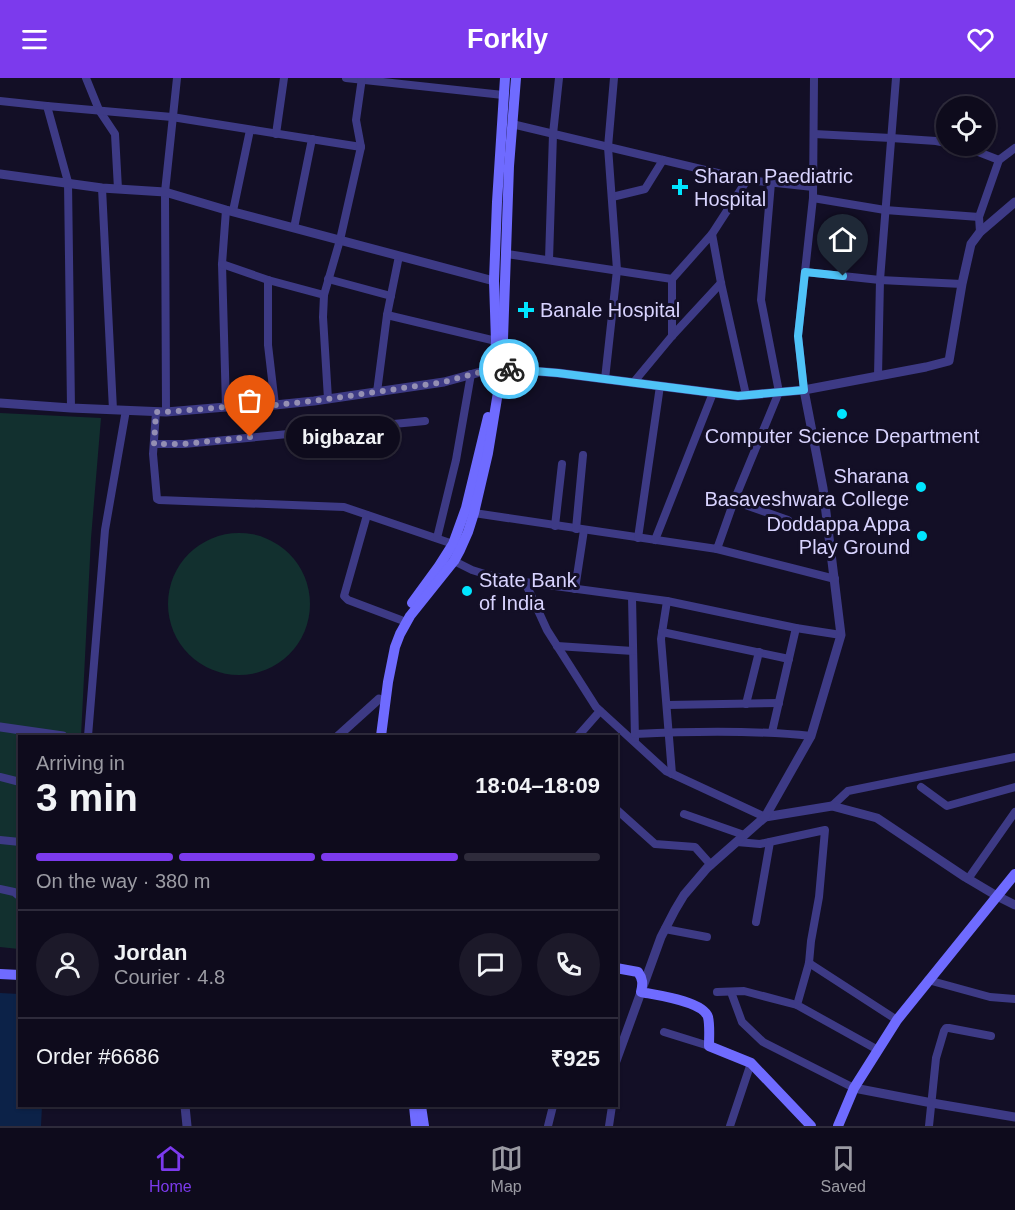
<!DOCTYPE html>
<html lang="en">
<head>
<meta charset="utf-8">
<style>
	body { margin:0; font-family:Arial,sans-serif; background:#1c1929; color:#f1f3f6; height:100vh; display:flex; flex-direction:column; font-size:22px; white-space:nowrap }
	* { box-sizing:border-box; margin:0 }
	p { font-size:20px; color:#9b9ba3 }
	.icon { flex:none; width:33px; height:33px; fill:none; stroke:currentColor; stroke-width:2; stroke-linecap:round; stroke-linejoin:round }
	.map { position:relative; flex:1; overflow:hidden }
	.side { position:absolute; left:18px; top:657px; width:600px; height:372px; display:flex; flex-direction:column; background:#0e0b1c; border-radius:0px; box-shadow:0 2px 4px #0004,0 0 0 2px #2e2b3b }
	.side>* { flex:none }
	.controls { position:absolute; left:936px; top:18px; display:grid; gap:12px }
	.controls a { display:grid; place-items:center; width:60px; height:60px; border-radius:50%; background:#0e0b1c; box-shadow:0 2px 4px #0004,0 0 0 2px #2e2b3b; font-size:30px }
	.pin { position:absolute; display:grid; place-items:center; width:51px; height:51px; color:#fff; margin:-62px -26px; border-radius:50% 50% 50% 0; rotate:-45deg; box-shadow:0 0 6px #0007 }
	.pin .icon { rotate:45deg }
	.courier { position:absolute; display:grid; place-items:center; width:60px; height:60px; margin:-30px; border:4px solid #4fc3f7; border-radius:50%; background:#fff; color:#222; box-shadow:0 2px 8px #0007 }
	.bubble { position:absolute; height:42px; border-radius:21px; background:#0e0b1c; box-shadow:0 2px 4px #0004,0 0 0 2px #2e2b3b; font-size:20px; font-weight:800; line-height:42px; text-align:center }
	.overview em { font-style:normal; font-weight:800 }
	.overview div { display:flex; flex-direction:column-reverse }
	.overview { display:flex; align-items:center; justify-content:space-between; height:102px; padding:0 18px }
	h1 { font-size:39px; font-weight:800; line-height:45px }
	.bar { display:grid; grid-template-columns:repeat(4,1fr); gap:9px 6px; align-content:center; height:72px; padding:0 18px }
	.bar i { height:8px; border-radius:4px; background:#2e2b3b }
	.bar .active { background:#7c3aed }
	.bar p { grid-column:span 4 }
	.line { display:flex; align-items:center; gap:15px; padding:0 18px; border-top:2px solid #2e2b3b }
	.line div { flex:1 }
	.round { display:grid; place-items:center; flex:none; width:63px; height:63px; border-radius:32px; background:#1c1929 }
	header { display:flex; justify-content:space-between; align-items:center; height:78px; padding:0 18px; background:#7c3aed; color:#fff; font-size:27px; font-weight:800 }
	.tabs { display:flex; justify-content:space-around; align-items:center; height:84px; border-top:2px solid #2e2b3b; background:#0e0b1c; font-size:16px; color:#9b9ba3 }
	.tabs a { display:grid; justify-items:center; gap:3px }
	.tabs .active { color:#7c3aed }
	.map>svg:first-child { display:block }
</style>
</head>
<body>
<header><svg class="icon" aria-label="menu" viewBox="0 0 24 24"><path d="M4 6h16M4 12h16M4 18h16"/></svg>Forkly<svg class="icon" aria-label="heart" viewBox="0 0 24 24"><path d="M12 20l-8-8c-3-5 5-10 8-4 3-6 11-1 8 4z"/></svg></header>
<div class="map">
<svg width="1015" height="1048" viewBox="0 0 1015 1048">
	<rect width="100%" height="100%" fill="#130f26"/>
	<g fill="#12302f">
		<polygon points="0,335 101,340 91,460 81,658 20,658 19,871 0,869"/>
		<circle cx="239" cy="526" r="71"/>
	</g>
	<polygon fill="#0c2248" points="0,915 19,916 20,1028 42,1028 41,1048 0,1048"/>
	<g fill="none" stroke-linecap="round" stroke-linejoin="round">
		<g stroke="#3d3a85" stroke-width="8">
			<polyline points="86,0 99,32 115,56 118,111"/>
			<polyline points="346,0 503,17"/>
			<polyline points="0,23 47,28 68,104 71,330"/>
			<polyline points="47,28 172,39 361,69"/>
			<polyline points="512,46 747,102 813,109"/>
			<polyline points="276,56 284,0"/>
			<polyline points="814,56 891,60 936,63 946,65"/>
			<polyline points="955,68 968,70 999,82"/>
			<polyline points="102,110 113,332"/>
			<polyline points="612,119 645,111 663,82"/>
			<polyline points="813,120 885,132 979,139"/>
			<polyline points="226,132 222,186 226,329"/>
			<polyline points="233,133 250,52"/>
			<polyline points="294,150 312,61"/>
			<polyline points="980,154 979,139 999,82 1015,70"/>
			<polyline points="712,156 747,102"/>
			<polyline points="507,176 672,201 712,156 721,205 746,317"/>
			<polyline points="549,182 553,56 559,0"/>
			<polyline points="222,186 268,202 324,217"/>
			<polyline points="805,194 880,202 962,206"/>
			<polyline points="328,201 391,218"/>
			<polyline points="268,202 268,267 275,327"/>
			<polyline points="387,237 496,263"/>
			<polyline points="672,258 672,201"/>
			<polyline points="878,298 880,202 896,0"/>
			<polyline points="605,301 617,192 608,69 614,0"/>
			<polyline points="633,305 672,258 721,205"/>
			<polyline points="804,312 798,258 813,120 814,0"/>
			<polyline points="377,314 387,237 399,178"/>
			<polyline points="328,321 323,239 324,217 340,162 361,69 356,42 362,0"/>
			<polyline points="156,334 153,376 157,421 159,422 344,429 453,466"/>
			<polyline points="166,334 165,114 177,0"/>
			<polyline points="154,366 184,366 425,343"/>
			<polyline points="734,423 788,442"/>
			<polyline points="474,435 717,471 734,423 779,314 761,222 771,105"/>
			<polyline points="367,437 344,518 348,522 401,542"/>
			<polyline points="555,448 562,386"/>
			<polyline points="576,451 583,377"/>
			<polyline points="437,460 456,382 471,296"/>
			<polyline points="638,460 660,308"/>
			<polyline points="655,462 713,315"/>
			<polyline points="717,471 835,501"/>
			<polyline points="450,481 472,492 488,497 525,504 667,523 796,550 841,557"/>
			<polyline points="525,504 547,552 596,629 666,693 765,739"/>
			<polyline points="575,511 584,452"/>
			<polyline points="632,519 635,661"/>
			<polyline points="667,523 661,561 672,696"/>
			<polyline points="662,554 789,581"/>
			<polyline points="557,568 633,573"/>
			<polyline points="746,626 759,574"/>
			<polyline points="667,627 779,625"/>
			<polyline points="772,654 796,550"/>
			<path d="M 635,656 C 694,653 753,652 811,658"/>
			<polyline points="88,658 105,452 126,332"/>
			<polyline points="578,658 600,633"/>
			<polyline points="616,694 616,705"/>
			<polyline points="0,699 20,704"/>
			<polyline points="921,709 947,728 1015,709"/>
			<polyline points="832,728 848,713 1015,679"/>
			<polyline points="616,731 655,766 695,769 711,787"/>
			<polyline points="684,736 744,757"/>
			<polyline points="0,762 20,764"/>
			<polyline points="737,764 760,766 825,752 819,819 811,863 809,885 797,927 878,972"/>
			<polyline points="968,801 1015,734"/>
			<polyline points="0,811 14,814 20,819"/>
			<polyline points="756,844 770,764"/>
			<polyline points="665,851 707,859"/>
			<polyline points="809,885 897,942"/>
			<polyline points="928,902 990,919 1015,921"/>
			<polyline points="717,914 744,913 797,927"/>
			<polyline points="731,914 742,944 763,964 854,1010"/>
			<polyline points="664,954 709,968"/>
			<polyline points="548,1048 553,1028"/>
			<polyline points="609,1048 612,1028"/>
			<polyline points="730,1048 751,985"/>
			<polyline points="929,1048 936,980 944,953 946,950 949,950 991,958"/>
		</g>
		<g stroke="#3d3a85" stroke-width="9">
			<polyline points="0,96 102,110 165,114 226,132 494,203"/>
			<polyline points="0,325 71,330 166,334 226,329 275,327 314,323 444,304 495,290 558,295 738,318 804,312 926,289 949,283 962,206 971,166 980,154 1015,124"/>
			<polyline points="0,649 63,658"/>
			<polyline points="338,658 379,621"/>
			<polyline points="765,739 832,728 877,740 965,799 997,818 1015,827"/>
			<polyline points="616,983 661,859 675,832 684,817 707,790 765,739 811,658 841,557 823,410 804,312"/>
			<polyline points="854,1010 932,1025 1015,1039"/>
			<polyline points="185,1028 187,1048"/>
		</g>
		<g stroke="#6f6bff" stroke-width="10">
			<polyline points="494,294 496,263 494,203 497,124 505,0"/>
			<polyline points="412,525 439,488 453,466 466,430 488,339"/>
			<polyline points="381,658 388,604 395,569 400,556 410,538 454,483 460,472 468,454 474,435 488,375 502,290 509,88 516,0"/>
			<path d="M 616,890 L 638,894 C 643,901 643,906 641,914 C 656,917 703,923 708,939 C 710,947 709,959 709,968 L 751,985 L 811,1048"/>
			<polyline points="0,896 20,897"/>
			<polyline points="414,1028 416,1048"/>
			<polyline points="421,1028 424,1048"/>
			<polyline points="838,1048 854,1010 897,942 1015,796"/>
		</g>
	</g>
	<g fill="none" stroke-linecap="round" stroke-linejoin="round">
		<polyline stroke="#948fb3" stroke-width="6" stroke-dasharray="0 10.8" points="250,359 184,366 154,366 156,334 166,334 226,329 275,327 314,323 444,304 495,290 509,291"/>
		<polyline stroke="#4fc3f7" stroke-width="8" points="509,291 558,295 738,318 804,312 798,258 805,194 843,198"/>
	</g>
	<g fill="#00e5ff" stroke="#130f26" stroke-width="2">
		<path d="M677 100h6v6h6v6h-6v6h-6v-6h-6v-6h6z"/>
		<path d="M523 223h6v6h6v6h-6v6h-6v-6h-6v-6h6z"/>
		<circle cx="842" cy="336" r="6"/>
		<circle cx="921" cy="409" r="6"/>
		<circle cx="922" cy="458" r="6"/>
		<circle cx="467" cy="513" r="6"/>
	</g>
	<g text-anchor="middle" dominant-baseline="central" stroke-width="6" stroke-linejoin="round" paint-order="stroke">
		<g font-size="20" fill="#d9d4ff" stroke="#130f26" text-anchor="start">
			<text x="694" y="98">Sharan Paediatric<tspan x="694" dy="23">Hospital</tspan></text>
			<text x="540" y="232">Banale Hospital</text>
			<text x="842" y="358" text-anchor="middle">Computer Science Department</text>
			<text x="909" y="398" text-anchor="end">Sharana<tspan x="909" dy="23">Basaveshwara College</tspan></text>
			<text x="910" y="446" text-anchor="end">Doddappa Appa<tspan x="910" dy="23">Play Ground</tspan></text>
			<text x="479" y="502">State Bank<tspan x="479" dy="23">of India</tspan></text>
		</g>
	</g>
</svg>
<div class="controls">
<a><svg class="icon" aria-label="locate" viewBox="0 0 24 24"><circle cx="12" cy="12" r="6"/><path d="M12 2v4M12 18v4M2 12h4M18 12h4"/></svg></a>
</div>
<div class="pin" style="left:250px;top:359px;background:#ea580c"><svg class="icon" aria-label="bag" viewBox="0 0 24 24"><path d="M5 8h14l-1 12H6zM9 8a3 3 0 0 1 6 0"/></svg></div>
<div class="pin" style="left:843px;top:198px;background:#1f2937"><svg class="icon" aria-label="home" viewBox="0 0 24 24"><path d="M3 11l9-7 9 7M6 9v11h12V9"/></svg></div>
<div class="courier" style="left:509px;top:291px"><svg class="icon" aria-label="bike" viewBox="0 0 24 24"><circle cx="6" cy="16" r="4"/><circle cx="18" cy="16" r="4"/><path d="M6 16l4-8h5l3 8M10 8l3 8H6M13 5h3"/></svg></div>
<div class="bubble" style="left:286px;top:338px;width:114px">bigbazar</div>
<section class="side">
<div class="overview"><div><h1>3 min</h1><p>Arriving in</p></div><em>18:04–18:09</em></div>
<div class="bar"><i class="active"></i><i class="active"></i><i class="active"></i><i></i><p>On the way · 380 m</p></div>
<div class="line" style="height:108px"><a class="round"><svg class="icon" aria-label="person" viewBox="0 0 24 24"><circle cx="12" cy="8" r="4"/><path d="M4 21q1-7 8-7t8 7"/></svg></a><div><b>Jordan</b><p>Courier · 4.8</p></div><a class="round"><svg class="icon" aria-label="chat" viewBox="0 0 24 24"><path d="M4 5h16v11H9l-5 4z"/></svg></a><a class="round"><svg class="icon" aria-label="phone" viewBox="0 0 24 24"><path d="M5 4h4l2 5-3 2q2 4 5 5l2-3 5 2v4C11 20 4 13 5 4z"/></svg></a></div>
<div class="line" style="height:78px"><div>Order #6686</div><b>₹925</b></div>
</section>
</div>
<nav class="tabs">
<a class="active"><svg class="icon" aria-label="home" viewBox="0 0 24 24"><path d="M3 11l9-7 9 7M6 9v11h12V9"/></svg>Home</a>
<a><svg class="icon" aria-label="map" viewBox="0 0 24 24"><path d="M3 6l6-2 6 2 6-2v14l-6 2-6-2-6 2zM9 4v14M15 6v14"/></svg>Map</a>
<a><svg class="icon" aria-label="saved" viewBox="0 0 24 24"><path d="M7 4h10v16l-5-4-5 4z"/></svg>Saved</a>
</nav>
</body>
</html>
